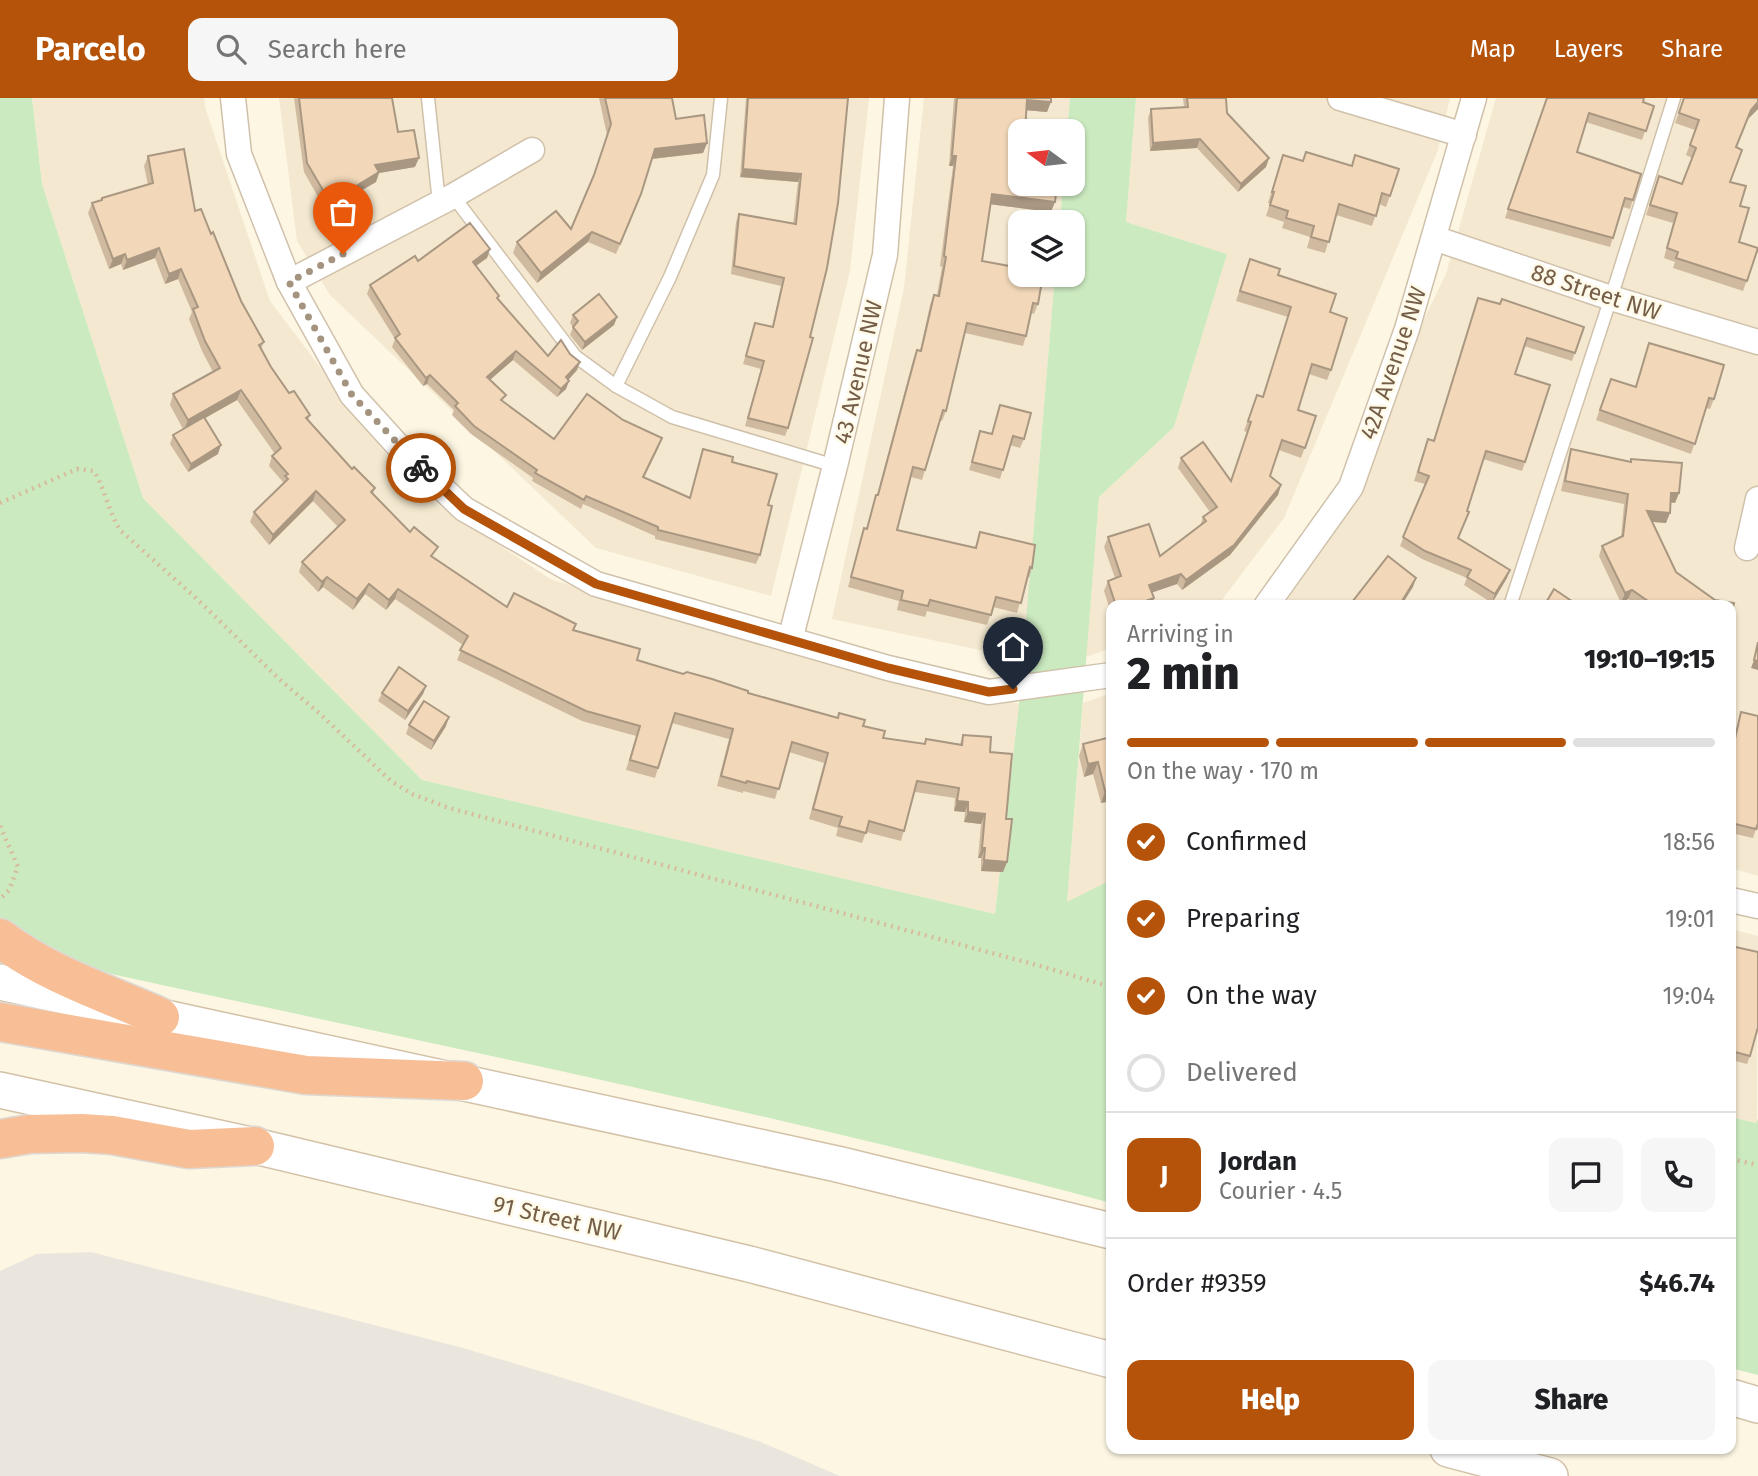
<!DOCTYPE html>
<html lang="en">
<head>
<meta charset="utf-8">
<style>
	body { margin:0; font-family:"Fira Sans",sans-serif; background:#f6f6f6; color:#202124; height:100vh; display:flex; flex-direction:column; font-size:26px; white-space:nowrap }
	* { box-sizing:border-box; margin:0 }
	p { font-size:23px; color:#757577 }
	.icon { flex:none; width:38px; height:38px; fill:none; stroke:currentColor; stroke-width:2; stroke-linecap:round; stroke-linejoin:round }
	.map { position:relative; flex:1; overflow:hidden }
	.side { position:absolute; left:1106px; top:502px; width:630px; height:854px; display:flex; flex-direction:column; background:#fff; border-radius:14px; box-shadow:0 2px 5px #0004 }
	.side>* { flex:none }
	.needle { width:46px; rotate:285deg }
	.buttons { position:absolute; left:1008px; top:21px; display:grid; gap:14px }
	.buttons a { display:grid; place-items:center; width:77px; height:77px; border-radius:14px; background:#fff; box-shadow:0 2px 5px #0004; font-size:35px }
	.pin { position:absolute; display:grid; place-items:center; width:60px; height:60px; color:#fff; margin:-72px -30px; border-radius:50% 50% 50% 0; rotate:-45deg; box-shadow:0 0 7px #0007 }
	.pin .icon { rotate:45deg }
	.courier { position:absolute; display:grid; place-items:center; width:70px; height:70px; margin:-35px; border:5px solid #b45309; border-radius:50%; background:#fff; color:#222; box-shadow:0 2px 9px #0007 }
	.summary em { font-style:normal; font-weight:800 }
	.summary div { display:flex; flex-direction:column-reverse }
	.summary { display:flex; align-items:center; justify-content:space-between; height:119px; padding:0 21px }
	h1 { font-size:46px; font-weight:800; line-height:52px }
	.bar { display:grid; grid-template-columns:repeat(4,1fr); gap:10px 7px; align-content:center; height:84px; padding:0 21px }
	.bar i { height:9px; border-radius:5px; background:#e0e0e0 }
	.bar .on { background:#b45309 }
	.bar p { grid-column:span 4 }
	.line { display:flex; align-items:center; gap:18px; padding:0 21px; border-top:2px solid #e0e0e0 }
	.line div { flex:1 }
	.round { display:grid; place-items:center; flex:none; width:74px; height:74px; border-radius:14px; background:#f6f6f6 }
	ol { padding:0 21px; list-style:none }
	li { display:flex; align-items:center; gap:21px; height:77px }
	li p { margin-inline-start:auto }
	li .icon { padding:7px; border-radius:50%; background:#b45309; color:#fff; stroke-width:4 }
	li:last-child { color:#757577 }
	li i { width:38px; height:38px; border:4px solid #e0e0e0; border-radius:50% }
	.primary-button { display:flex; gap:14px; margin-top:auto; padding:14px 21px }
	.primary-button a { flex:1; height:80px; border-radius:14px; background:#b45309; color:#fff; font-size:28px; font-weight:800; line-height:80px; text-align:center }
	.primary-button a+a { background:#f6f6f6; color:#202124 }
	header { display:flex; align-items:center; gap:42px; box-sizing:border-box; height:98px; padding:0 35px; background:#b45309; color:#fff }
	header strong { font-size:33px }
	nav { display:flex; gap:38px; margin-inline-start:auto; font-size:24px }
	.search { width:490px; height:63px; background:#f6f6f6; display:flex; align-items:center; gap:18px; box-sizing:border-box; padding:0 24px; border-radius:14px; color:#757577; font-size:26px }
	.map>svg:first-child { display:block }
</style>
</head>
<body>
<header>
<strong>Parcelo</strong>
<div class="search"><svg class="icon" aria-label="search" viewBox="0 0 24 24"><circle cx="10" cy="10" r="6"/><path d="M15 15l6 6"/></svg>Search here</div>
<nav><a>Map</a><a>Layers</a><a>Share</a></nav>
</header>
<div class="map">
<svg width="1758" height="1378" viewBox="0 0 1758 1378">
	<rect width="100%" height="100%" fill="#fcf6e2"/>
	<g fill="#f4e9d0">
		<polygon points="32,0 204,0 205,9 270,203 411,389 552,482 1019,606 995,816 422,682 143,400 42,86"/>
		<polygon points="279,0 869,0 850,173 771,498 596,450 330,197 297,143"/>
		<polygon points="924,0 1070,0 1067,33 1020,33 1020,86 1063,86 1060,124 1020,124 1020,177 1055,177 1023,561 832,521 904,190"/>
		<polygon points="1136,0 1450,0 1438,52 1284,420 1218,507 1111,508 1111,550 1086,559 1099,399 1174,329 1227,156 1126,124"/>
		<polygon points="1496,0 1758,0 1758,778 1731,770 1731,508 1292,508 1287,503 1446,176"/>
		<polygon points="1111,595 1111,782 1067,805 1083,605"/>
		<polygon points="1731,831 1758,838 1757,1025 1731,1019"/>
	</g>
	<polygon fill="#ebe6dd" points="91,1154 463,1250 586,1287 761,1344 840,1378 0,1378 0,1173 37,1156"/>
	<g fill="#cbeac0">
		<path d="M 0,0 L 32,0 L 42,86 L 143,400 L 422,682 L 995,816 L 1019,606 L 1055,177 L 1073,177 L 1073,124 L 1060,124 L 1063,86 L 1073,86 L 1073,33 L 1067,33 L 1070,0 L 1136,0 L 1126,124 L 1227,156 L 1174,329 L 1099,399 L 1067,804 L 1111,782 L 1111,1105 C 772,1014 427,945 84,870 L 0,823 Z"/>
		<polygon points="1731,1019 1756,1025 1758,1021 1758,1277 1731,1270"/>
	</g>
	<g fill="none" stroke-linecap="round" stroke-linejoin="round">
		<g stroke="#d0c1ab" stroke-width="15">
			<g id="service">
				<polyline points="428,0 439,105"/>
				<polyline points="721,0 713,77 670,179 616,288 672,319 835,368"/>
				<polyline points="453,98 575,258 616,288"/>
				<polyline points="1510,508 1617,181 1674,0"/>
			</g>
		</g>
		<g stroke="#d0c1ab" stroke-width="27">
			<g id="minor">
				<polyline points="233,0 239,56 289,184 352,297 401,351 464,411 596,486 888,570 989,594 1111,577"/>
				<polyline points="1340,0 1464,37"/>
				<polyline points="1434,140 1611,200 1758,244"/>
				<polyline points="289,184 453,98 532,52"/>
				<polyline points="1747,450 1758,401"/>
				<polyline points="1266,508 1351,389 1407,231 1474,0"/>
				<polyline points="790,542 835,368 885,157 897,0"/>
				<polyline points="1731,802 1758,808"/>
			</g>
		</g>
		<g stroke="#d3c1a8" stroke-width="38">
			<g id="secondary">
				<polyline points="0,884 837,1066 1111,1133"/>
				<polyline points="0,992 255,1048 749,1166 1111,1262"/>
				<polyline points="1731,1299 1758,1307"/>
				<polyline points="1448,1351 1550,1378"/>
			</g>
		</g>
		<g stroke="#ded8d3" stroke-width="41">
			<g id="motorway">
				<path d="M 0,840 C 47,876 106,895 160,919"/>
				<polyline points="0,924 306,977 464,983"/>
				<polyline points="0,1041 30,1036 82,1035 112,1037 189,1051 255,1048"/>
			</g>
		</g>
		<g stroke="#d7bc9c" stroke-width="4.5" stroke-dasharray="2 5" stroke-linecap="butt">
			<path d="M 0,405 L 77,371 L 94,373 C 106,393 108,414 121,433 L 197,501 L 279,581 L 319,615 L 391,683 L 412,696 L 449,710 L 1044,869 L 1111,889"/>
			<polyline points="0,728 18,769 9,792 0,801"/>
			<polyline points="1731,1061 1758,1067"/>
		</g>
		<use href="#service" stroke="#fff" stroke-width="12"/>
		<use href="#minor" stroke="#fff" stroke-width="24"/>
		<use href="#secondary" stroke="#fff" stroke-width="35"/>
		<use href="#motorway" stroke="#f8bf97" stroke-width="38"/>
	</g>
	<g fill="#d0ba9f">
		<polygon points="294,0 392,0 398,34 415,69 379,75 376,84 326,113 304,74"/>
		<polygon points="599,0 672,0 676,21 707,45 703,55 652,61 637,106 616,156 588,144 537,185 513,155 517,144 571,131 593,80 607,37"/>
		<polygon points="746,0 848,0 788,330 785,338 745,328 761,271 743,266 755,225 772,229 781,188 731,176 736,124 739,116 793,126 798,84 740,79"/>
		<polygon points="954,0 1051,0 1047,14 1026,12 1020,86 1051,114 990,106 982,163 1038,206 1034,216 1031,215 1026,238 1023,248 965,235 946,313 942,323 940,322 922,382 911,379 897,432 975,450 980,434 1032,470 1029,480 1027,479 1017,515 993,509 987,527 927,513 925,519 897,512 899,503 848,489 861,441 864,430 866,431 876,397 877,397 913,262 917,252 920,253 930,207 934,197 937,197 942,169 940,168 953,68 949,68"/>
		<polygon points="1183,0 1226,0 1227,15 1269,60 1266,69 1238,94 1197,50 1150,53 1148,20 1151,11 1184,9"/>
		<polygon points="1547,0 1643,4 1654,8 1642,42 1586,24 1577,54 1641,76 1630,111 1623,109 1610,149 1505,120"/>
		<polygon points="1684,0 1758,0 1758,11 1747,22 1736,49 1730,84 1740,108 1739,144 1758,150 1743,193 1673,170 1675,164 1664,160 1673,125 1646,117 1659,78 1682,86 1692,60 1686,57 1695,32 1675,25"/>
		<polygon points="148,58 195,113 211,136 241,203 264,244 261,251 271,269 289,295 310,317 308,322 352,371 375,390 373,396 434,460 507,509 574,532 637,562 863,628 883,640 924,646 926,641 960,646 963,637 990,654 1006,721 1007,764 1003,774 981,773 981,760 978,760 981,726 964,724 965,714 954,713 955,700 915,694 901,743 866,734 862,745 836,738 838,730 809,721 824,665 789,654 775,701 743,693 743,695 717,688 729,641 672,625 655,680 626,672 636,638 582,623 457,562 463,547 395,501 386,512 365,496 353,512 323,489 318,494 299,474 302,464 338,429 313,403 269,447 250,424 254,414 282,386 283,384 269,368 272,358 275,356 237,302 205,320 218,356 188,374 170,346 173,337 183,331 170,307 173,296 213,274 202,253 189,221 192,214 178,181 165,186 155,160 123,172 121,166 109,171 88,115 92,105 100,103 102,100 148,87 144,68"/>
		<polygon points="1279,68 1351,68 1399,71 1386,109 1379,106 1372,128 1336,117 1325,155 1307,150 1310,139 1282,130 1284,124 1266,118 1270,105 1268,105"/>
		<polygon points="490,151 487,160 476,168 498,201 548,258 577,272 568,282 566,291 557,299 513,262 490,282 503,303 554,341 659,349 644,380 690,400 703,351 732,364 768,407 760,457 756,466 655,441 655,438 583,406 581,411 532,383 533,380 471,336 452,317 454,312 427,286 423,288 392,249 395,241 367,196 370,187 418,163"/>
		<polygon points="1250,161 1278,177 1330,214 1331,272 1327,282 1309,276 1298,312 1316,318 1301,360 1279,352 1270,378 1281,387 1278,397 1230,457 1182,492 1177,486 1152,494 1154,500 1151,508 1111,508 1111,515 1104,493 1108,483 1115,480 1104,449 1108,439 1160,458 1200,428 1203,419 1210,414 1178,370 1181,360 1231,383 1247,334 1244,333 1253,307 1263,299 1288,219 1236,203"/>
		<polygon points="1500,206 1584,229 1572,263 1524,248 1515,276 1525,364 1522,373 1483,361 1459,440 1507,480 1492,505 1464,487 1467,480 1422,461 1400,448 1425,386 1414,383 1425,349 1433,342"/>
		<polygon points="573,217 617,219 614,227 582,252 570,237 573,229 570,225"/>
		<polygon points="1649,245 1714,301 1710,311 1706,310 1691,356 1596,322 1611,281 1635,289"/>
		<polygon points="1000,307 1024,341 1020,350 1010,347 1000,381 969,372 980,333 992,336"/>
		<polygon points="1571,351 1630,364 1631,361 1679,395 1675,405 1671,404 1666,425 1652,424 1676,474 1715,502 1731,508 1638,508 1628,501 1621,505 1599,458 1602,448 1621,440 1624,406 1561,393 1568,361"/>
		<polygon points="426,588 423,596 405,622 378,603 382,595"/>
		<polygon points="1741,614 1758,618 1758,732 1756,731 1753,740 1731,735 1731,653"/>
		<polygon points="409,627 446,628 431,652 406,636"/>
		<polygon points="1111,639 1111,703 1101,705 1093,676 1084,679 1079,658 1083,646"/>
		<polygon points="1731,848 1750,958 1747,966 1731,962"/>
	</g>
	<g fill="#a99782">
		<polygon points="1027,2 1051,4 1047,14 1023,12"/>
		<polygon points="1758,4 1758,11 1747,22 1751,12"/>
		<polygon points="1200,41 1197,50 1150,53 1153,45"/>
		<polygon points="707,45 703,55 651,61 655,51"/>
		<polygon points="952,58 956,58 953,68 949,68"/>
		<polygon points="419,60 415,69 379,75 376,84 326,113 330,104 375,67"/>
		<polygon points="1269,60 1266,69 1238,94 1241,86"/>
		<polygon points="743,71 801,76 798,84 740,79"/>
		<polygon points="992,96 1055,104 1051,114 988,106"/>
		<polygon points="592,134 588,144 537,185 541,175"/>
		<polygon points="159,150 155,160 123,172 127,162"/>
		<polygon points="490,151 487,160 470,172 473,164"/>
		<polygon points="125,156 121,166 109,171 113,161"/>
		<polygon points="181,171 178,181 165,186 169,176"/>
		<polygon points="617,219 614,227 582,252 585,244"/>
		<polygon points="516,253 513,262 484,287 487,279"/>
		<polygon points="580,264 577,272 563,288 566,279"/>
		<polygon points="430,277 427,286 423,288 426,280"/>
		<polygon points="569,283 566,291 557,299 561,291"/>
		<polygon points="241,292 237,302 184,332 188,322"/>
		<polygon points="221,347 218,356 188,374 191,366"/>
		<polygon points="1281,387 1278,397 1230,457 1182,492 1186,482"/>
		<polygon points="316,393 313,403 269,447 273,437"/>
		<polygon points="1671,395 1679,395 1675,405 1668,404"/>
		<polygon points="1647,413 1670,415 1666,425 1643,423"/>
		<polygon points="1510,472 1507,480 1492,505 1495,496"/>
		<polygon points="1181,476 1177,486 1145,497 1149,487"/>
		<polygon points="327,479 323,489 318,494 322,484"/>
		<polygon points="1416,480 1413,489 1401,508 1399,508"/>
		<polygon points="369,486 365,496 353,512 357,501"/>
		<polygon points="398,491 395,501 386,512 389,502"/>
		<polygon points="1632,492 1628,501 1621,505 1625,495"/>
		<polygon points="1154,500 1151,508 1132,508"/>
		<polygon points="1754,562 1758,563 1758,572 1751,570"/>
		<polygon points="426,588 423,596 405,622 408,613"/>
		<polygon points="449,619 446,628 431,652 434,643"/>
		<polygon points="1098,664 1093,676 1084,679 1088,666"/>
		<polygon points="1111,692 1111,703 1101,705 1105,693"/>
		<polygon points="957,703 968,704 965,714 954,713"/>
		<polygon points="968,714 985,716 981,726 964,724"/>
		<polygon points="982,750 985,750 981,760 978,760"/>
		<polygon points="984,762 1007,764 1003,774 981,773"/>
	</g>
	<g fill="#f2d8b9" stroke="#a99782" stroke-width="2">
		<polygon points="299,0 392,0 398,34 414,32 419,60 375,67 379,74 330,104 307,65"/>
		<polygon points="605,0 672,0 676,21 704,17 707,45 655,51 641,96 620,146 592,134 541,175 517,144 556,113 571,131 594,77 611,26"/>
		<polygon points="748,0 848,0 838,105 827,170 810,239 813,240 788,330 748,320 764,263 746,258 755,225 773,229 784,180 734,168 739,116 796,126 801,76 743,71"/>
		<polygon points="957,0 1051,0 1051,4 1027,2 1025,33 1020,33 1020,86 1057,86 1055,104 992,96 982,163 1020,170 1020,177 1043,177 1038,206 1033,205 1026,238 967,225 946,313 943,312 925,372 913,369 897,432 976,450 980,434 1035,447 1032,470 1030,469 1021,505 996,499 991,517 930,502 928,508 901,502 903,493 851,479 864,430 867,431 876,397 878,397 917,252 921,253 934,197 939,198 946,159 944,158 956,58 952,58"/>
		<polygon points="1187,0 1226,0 1227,15 1269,60 1241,86 1200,41 1153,45 1151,11 1188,9"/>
		<polygon points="1547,0 1644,0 1643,4 1654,8 1646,33 1589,15 1577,54 1641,76 1633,102 1625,100 1613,140 1508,111"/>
		<polygon points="1684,0 1758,0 1758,4 1751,12 1736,49 1742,52 1730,84 1746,88 1740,108 1749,110 1739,144 1758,150 1747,183 1676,160 1678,154 1667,150 1677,115 1650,107 1659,78 1682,86 1696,50 1690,47 1699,22 1679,15"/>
		<polygon points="184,51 195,113 201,111 211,136 213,134 241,203 264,244 259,247 271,269 289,295 294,293 310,317 306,320 352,371 354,369 375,390 371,394 410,434 414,429 438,449 431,458 507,509 514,495 576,526 573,532 640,551 637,562 683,576 687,574 712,581 748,593 748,595 838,620 839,615 865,622 863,628 885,633 883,640 925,646 926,641 962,647 963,637 991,639 990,654 1012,656 1006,721 1012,721 1007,764 984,762 985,750 982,750 985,716 968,714 968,704 957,703 959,690 917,683 904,733 869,723 866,735 839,728 842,719 813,711 828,655 792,644 779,691 747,683 746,685 721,678 733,631 675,615 658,670 630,662 640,628 586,613 460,552 468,538 398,491 389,502 369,486 357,501 327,479 322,484 302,464 345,422 316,393 273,437 254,414 288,381 285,378 288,376 272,358 281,350 241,292 188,322 173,296 220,270 205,243 193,211 198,209 181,171 169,176 159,150 127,162 125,156 113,161 92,105 102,102 102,100 153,85 148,58"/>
		<polygon points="1306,54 1352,68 1355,57 1399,71 1390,98 1382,95 1376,118 1339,106 1329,144 1311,139 1314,128 1286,120 1288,113 1270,107 1274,94 1272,94 1283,57 1303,63"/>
		<polygon points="470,125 490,151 473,164 499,198 497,200 548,258 561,242 570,256 580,264 566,279 569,283 561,291 516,253 487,279 506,297 501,302 554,341 587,296 623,322 662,340 643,379 690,400 703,351 733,359 732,364 777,376 768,407 772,408 760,457 658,432 658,429 586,398 584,402 535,375 537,372 474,328 455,308 458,305 430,277 426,280 395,240 400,236 370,187 415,158 418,163"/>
		<polygon points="1250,161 1280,171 1278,177 1336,196 1330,214 1347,220 1331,272 1312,266 1298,312 1316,318 1305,350 1282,342 1270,378 1281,387 1234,447 1186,482 1181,476 1149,487 1154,500 1132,508 1116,508 1108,483 1121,478 1108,439 1149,426 1160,458 1206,423 1203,419 1217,409 1181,360 1203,344 1231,383 1251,324 1248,323 1257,297 1263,299 1291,209 1240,193"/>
		<polygon points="599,196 617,219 585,244 573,229 578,223 573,217"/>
		<polygon points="1478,200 1500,206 1502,201 1584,229 1575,255 1527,240 1515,276 1550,287 1525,364 1486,353 1467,413 1469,414 1458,440 1510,472 1495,496 1467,479 1471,472 1425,453 1403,439 1429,378 1418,374 1428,341 1434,343"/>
		<polygon points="1649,245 1724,267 1714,301 1709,300 1695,346 1600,312 1611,281 1636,289"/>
		<polygon points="1000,307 1031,315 1024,341 1013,338 1003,372 972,364 980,333 992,336"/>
		<polygon points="204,319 221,347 191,366 173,337"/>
		<polygon points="1571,351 1631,364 1631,361 1682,365 1679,395 1671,395 1670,415 1647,413 1676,474 1715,502 1734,505 1731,518 1731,508 1655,508 1632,492 1625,495 1602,448 1623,438 1628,396 1565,383"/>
		<polygon points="1388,458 1416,480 1399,508 1349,508"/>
		<polygon points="1554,491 1579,508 1544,508"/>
		<polygon points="1758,544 1758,563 1754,562"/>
		<polygon points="399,569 426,588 408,613 382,595"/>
		<polygon points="424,603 449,619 434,643 409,627"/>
		<polygon points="1741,614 1758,618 1758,725 1756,731 1731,725 1731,658"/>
		<polygon points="1111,639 1111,692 1105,693 1098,664 1088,666 1083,646"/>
		<polygon points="1731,848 1758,854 1758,929 1750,958 1731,953"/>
	</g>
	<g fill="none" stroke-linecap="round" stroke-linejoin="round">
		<polyline stroke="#a4937e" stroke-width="7" stroke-dasharray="0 12.6" points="343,156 289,184 352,297 421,370"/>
		<polyline stroke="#b45309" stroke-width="9" points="421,370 464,411 596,486 888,570 989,594 1013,591"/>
	</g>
	<g text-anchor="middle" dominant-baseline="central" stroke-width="5" stroke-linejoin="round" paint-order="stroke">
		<g font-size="23" fill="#745e48" stroke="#fff9e8">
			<text transform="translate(1596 194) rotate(18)">88 Street NW</text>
			<text transform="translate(1393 265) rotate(-71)">42A Avenue NW</text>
			<text transform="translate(858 274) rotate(-77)">43 Avenue NW</text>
			<text transform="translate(557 1120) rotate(13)">91 Street NW</text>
		</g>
	</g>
</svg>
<div class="buttons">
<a><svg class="needle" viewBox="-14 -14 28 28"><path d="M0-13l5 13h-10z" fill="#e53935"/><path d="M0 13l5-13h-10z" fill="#757577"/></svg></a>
<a><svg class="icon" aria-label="layers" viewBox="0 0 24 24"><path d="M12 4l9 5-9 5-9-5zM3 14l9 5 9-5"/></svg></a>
</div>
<div class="pin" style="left:343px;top:156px;background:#ea580c"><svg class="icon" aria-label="bag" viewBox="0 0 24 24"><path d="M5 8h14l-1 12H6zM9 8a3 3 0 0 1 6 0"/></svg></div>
<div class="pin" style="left:1013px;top:591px;background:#1f2937"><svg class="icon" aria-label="home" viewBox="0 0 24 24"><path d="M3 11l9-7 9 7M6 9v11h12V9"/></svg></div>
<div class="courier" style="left:421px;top:370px"><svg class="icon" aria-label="bike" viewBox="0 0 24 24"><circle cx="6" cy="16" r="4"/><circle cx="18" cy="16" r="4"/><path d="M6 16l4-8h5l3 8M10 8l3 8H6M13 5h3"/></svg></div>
<section class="side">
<div class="summary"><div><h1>2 min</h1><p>Arriving in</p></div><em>19:10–19:15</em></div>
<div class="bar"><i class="on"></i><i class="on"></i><i class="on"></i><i></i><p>On the way · 170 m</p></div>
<ol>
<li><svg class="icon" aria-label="check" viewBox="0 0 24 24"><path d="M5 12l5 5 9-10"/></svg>Confirmed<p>18:56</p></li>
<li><svg class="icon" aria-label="check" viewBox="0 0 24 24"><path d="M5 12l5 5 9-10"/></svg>Preparing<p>19:01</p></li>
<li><svg class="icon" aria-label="check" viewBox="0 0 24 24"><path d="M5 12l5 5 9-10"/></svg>On the way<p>19:04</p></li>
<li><i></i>Delivered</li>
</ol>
<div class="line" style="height:126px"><b class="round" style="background:#b45309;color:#fff">J</b><div><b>Jordan</b><p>Courier · 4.5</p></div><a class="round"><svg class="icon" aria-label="chat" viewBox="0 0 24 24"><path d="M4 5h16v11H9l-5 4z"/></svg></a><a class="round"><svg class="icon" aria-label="phone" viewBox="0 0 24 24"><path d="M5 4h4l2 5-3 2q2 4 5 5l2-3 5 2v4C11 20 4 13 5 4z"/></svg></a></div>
<div class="line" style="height:91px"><div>Order #9359</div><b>$46.74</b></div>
<div class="primary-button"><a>Help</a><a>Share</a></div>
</section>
</div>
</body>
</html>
